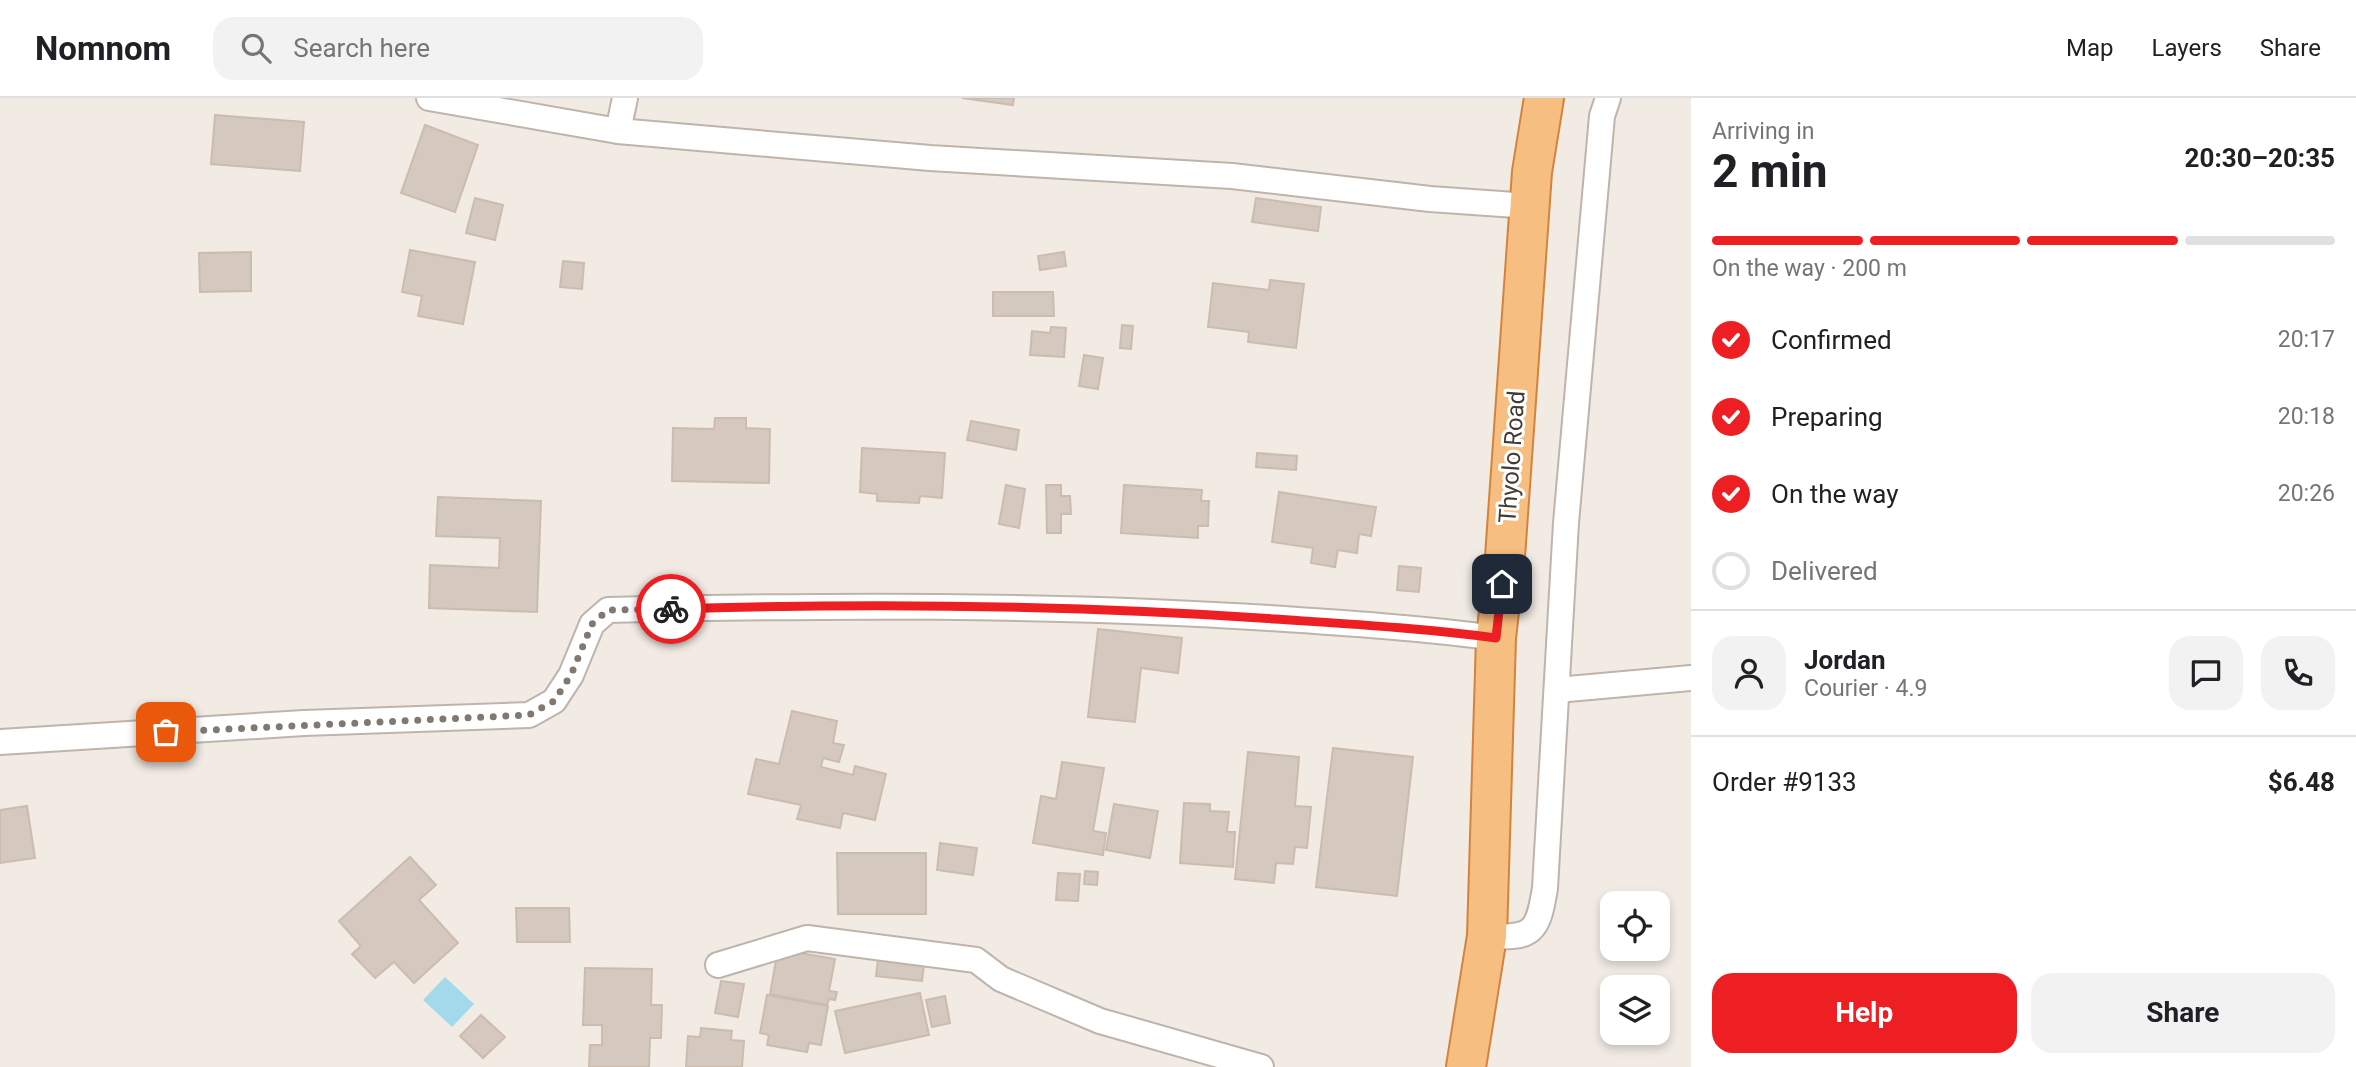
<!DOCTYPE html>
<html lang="en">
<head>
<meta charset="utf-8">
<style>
	body { margin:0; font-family:Roboto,sans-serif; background:#f2f2f2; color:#202124; height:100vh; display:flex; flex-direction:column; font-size:26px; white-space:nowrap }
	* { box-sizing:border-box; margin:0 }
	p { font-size:23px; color:#757577 }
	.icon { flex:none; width:38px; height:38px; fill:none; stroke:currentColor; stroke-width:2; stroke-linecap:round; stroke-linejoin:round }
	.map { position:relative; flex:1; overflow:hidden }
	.details { display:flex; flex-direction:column; background:#fff; width:665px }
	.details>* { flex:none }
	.controls { position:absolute; left:1600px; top:793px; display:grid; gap:14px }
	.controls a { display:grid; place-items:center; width:70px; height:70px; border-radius:14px; background:#fff; box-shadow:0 4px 10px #0003; font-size:35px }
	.pin { position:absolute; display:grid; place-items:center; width:60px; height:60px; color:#fff; margin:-30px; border-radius:14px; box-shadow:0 4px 10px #0006 }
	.courier { position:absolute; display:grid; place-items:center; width:70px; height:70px; margin:-35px; border:5px solid #ee1f22; border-radius:50%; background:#fff; color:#222; box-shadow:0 2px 9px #0007 }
	.headline em { font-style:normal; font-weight:700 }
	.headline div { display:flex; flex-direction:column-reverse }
	.headline { display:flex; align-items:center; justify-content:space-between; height:119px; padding:0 21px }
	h1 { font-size:46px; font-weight:700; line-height:52px }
	.bar { display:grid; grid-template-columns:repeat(4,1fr); gap:10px 7px; align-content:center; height:84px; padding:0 21px }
	.bar i { height:9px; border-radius:5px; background:#e0e0e0 }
	.bar .on { background:#ee1f22 }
	.bar p { grid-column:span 4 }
	.line { display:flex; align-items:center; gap:18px; padding:0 21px; border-top:2px solid #e0e0e0 }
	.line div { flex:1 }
	.round { display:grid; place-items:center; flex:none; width:74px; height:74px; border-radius:21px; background:#f2f2f2 }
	ol { padding:0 21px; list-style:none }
	li { display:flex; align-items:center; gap:21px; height:77px }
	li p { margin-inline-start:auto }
	li .icon { padding:7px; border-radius:50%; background:#ee1f22; color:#fff; stroke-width:4 }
	li:last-child { color:#757577 }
	li i { width:38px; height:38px; border:4px solid #e0e0e0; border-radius:50% }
	.action { display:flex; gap:14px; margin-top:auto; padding:14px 21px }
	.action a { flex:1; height:80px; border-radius:21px; background:#ee1f22; color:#fff; font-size:28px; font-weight:700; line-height:80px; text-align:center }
	.action a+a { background:#f2f2f2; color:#202124 }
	header { display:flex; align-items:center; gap:42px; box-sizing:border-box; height:98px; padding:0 35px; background:#fff; border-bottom:2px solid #e0e0e0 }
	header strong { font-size:33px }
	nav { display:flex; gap:38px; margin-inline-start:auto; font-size:24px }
	.search { width:490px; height:63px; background:#f2f2f2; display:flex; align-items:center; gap:18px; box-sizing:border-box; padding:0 24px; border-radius:21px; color:#757577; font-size:26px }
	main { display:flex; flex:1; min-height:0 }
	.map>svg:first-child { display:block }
</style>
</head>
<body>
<header>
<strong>Nomnom</strong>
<div class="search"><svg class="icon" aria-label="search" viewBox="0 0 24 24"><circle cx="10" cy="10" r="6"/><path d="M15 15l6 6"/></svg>Search here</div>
<nav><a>Map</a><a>Layers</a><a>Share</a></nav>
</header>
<main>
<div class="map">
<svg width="1691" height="969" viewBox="0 0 1691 969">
	<rect width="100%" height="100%" fill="#f1ebe4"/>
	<polygon fill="#a3daeb" points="445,879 474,906 452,929 423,902"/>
	<g fill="#d5c8be" stroke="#ccbcae" stroke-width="2">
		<polygon points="962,0 1014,0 1013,7"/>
		<polygon points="215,17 304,24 300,73 211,66"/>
		<polygon points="425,27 478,47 455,114 401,95"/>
		<polygon points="475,100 503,107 495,142 466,135"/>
		<polygon points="1256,100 1321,109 1318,133 1252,124"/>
		<polygon points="410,152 475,164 463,226 418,218 422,198 402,194"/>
		<polygon points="251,154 251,193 200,194 199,155"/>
		<polygon points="1064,154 1066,168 1040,172 1038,158"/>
		<polygon points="563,163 584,165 582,191 560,189"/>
		<polygon points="1270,182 1304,186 1296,250 1248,244 1249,234 1208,229 1213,185 1269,192"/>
		<polygon points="993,194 1053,194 1054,218 993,218"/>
		<polygon points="1122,227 1133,228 1131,251 1120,250"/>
		<polygon points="1051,229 1066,230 1064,259 1030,257 1032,233 1050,235"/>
		<polygon points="1084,257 1103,260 1098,291 1079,288"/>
		<polygon points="715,320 746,320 746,330 770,331 769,385 672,383 673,330 714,331"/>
		<polygon points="971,323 1019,332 1016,352 967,342"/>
		<polygon points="862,350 945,355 942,400 920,398 919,405 877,403 877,396 860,394"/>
		<polygon points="1257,355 1297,358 1296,372 1256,369"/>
		<polygon points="1006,387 1025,391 1019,430 999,426"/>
		<polygon points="1046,387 1061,387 1061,398 1070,398 1071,416 1061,416 1061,435 1047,435"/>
		<polygon points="1124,387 1202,392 1201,403 1209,403 1208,428 1198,428 1198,440 1121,435"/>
		<polygon points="1279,394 1376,409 1371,438 1359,436 1357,455 1338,452 1335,469 1311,465 1313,450 1272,444"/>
		<polygon points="438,399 541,403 537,514 429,510 430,467 499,470 500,440 436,438"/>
		<polygon points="1399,468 1421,470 1419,494 1397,492"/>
		<polygon points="1098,531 1182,540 1178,575 1141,570 1135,624 1088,619"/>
		<polygon points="792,613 837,623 833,645 844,647 839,664 823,660 821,669 853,677 855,668 886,676 875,722 843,715 840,730 797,721 801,707 748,696 756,661 779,666"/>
		<polygon points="1333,650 1413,659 1397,798 1316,789"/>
		<polygon points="1248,654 1299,659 1295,708 1311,709 1307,750 1295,749 1293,766 1276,765 1274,785 1235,781"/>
		<polygon points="1062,664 1104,670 1093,733 1106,735 1103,757 1033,745 1041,698 1056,701"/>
		<polygon points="1184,705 1210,706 1210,713 1229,714 1227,734 1235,734 1233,769 1180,765"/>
		<polygon points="1114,706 1158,713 1150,760 1106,752"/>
		<polygon points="27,708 35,760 0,765 0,712"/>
		<polygon points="940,745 977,750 973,777 937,772"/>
		<polygon points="837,755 926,755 926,816 838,816"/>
		<polygon points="410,759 436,787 419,802 458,845 414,885 394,864 375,880 352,856 361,848 339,823"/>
		<polygon points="1085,773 1098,774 1097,787 1084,786"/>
		<polygon points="1058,775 1080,776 1078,803 1056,802"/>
		<polygon points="516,810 569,810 570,844 517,844"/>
		<polygon points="778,851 835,861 829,893 837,894 835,902 829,901 827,907 770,896"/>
		<polygon points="879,853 925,858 922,883 876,878"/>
		<polygon points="585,870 652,871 651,907 662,907 661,940 650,940 649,969 589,969 590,947 602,947 602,927 583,927"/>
		<polygon points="721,883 744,886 738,919 715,915"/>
		<polygon points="920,895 929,937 845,955 835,913"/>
		<polygon points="767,897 828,908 821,947 809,945 807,954 767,947 769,937 760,935"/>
		<polygon points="945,898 950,925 932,929 926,902"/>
		<polygon points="481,917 505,939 483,960 460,938"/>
		<polygon points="701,930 732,933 731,942 744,943 742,969 686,969 688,938 700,939"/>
	</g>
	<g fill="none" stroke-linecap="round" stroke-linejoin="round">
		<g stroke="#bfb4ab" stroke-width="28">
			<g id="minor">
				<polyline points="429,0 618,33 930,60 1232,78 1430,101 1529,108"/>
				<polyline points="618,33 625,0"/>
				<polyline points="1557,592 1691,580"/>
				<path d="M 0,644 L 304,625 L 529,617 L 554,603 L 571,577 L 592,526 L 608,512 C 829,507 1049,506 1269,520 C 1345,525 1421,530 1496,540"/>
				<path d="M 1487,838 C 1533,841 1538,834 1545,790 L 1566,425 L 1602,18 L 1608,0"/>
				<polyline points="718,867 807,840 976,862 1001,881 1100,923 1261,969"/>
			</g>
		</g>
		<g stroke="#d4833c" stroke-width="42">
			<polyline id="trunk" points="1466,969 1487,838 1496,540 1505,459 1532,74 1544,0"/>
		</g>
		<use href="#minor" stroke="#fff" stroke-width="24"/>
		<use href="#trunk" stroke="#f6be80" stroke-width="38"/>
	</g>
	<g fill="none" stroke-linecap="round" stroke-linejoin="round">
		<polyline stroke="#807972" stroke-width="7" stroke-dasharray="0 12.6" points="166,634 529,617 554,603 571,577 592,526 608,512 671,511"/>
		<path stroke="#ee1f22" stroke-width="9" d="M 671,511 C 872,505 1074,507 1274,521 C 1349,526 1422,530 1496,540 L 1502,486"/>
	</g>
	<g text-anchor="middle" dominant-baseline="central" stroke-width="6" stroke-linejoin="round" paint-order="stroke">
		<g font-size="24" fill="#433b35" stroke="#fff">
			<text transform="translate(1512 359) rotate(-86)">Thyolo Road</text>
		</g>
	</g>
</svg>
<div class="controls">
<a><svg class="icon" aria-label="locate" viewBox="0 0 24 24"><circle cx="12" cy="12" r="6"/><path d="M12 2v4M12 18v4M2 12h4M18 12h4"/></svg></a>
<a><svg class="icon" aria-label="layers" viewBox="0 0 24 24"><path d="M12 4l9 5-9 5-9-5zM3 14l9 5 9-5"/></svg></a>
</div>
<div class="pin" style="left:166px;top:634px;background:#ea580c"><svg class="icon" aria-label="bag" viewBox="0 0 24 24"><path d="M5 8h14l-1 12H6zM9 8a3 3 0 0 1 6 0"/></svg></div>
<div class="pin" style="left:1502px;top:486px;background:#1f2937"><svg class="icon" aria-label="home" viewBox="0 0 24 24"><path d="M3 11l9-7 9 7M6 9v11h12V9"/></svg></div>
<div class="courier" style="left:671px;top:511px"><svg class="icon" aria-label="bike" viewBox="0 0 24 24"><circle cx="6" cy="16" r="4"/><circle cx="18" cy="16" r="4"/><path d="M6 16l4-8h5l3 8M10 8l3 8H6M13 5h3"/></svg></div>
</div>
<section class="details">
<div class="headline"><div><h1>2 min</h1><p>Arriving in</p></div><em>20:30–20:35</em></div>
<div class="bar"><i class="on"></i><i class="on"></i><i class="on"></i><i></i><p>On the way · 200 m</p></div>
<ol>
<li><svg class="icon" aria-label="check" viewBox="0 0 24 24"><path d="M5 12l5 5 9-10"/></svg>Confirmed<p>20:17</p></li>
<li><svg class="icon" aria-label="check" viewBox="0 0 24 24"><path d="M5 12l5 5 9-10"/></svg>Preparing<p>20:18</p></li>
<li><svg class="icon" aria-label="check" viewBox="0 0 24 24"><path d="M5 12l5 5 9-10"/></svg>On the way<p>20:26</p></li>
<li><i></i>Delivered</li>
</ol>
<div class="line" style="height:126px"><a class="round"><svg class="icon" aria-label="person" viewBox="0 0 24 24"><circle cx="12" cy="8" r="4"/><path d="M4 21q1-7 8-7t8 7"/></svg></a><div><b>Jordan</b><p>Courier · 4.9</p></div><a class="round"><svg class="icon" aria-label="chat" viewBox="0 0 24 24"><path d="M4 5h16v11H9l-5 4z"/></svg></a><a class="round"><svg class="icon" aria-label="phone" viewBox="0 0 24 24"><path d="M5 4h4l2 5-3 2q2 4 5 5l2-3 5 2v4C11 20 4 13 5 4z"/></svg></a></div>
<div class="line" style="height:91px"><div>Order #9133</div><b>$6.48</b></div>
<div class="action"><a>Help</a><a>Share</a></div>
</section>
</main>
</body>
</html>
